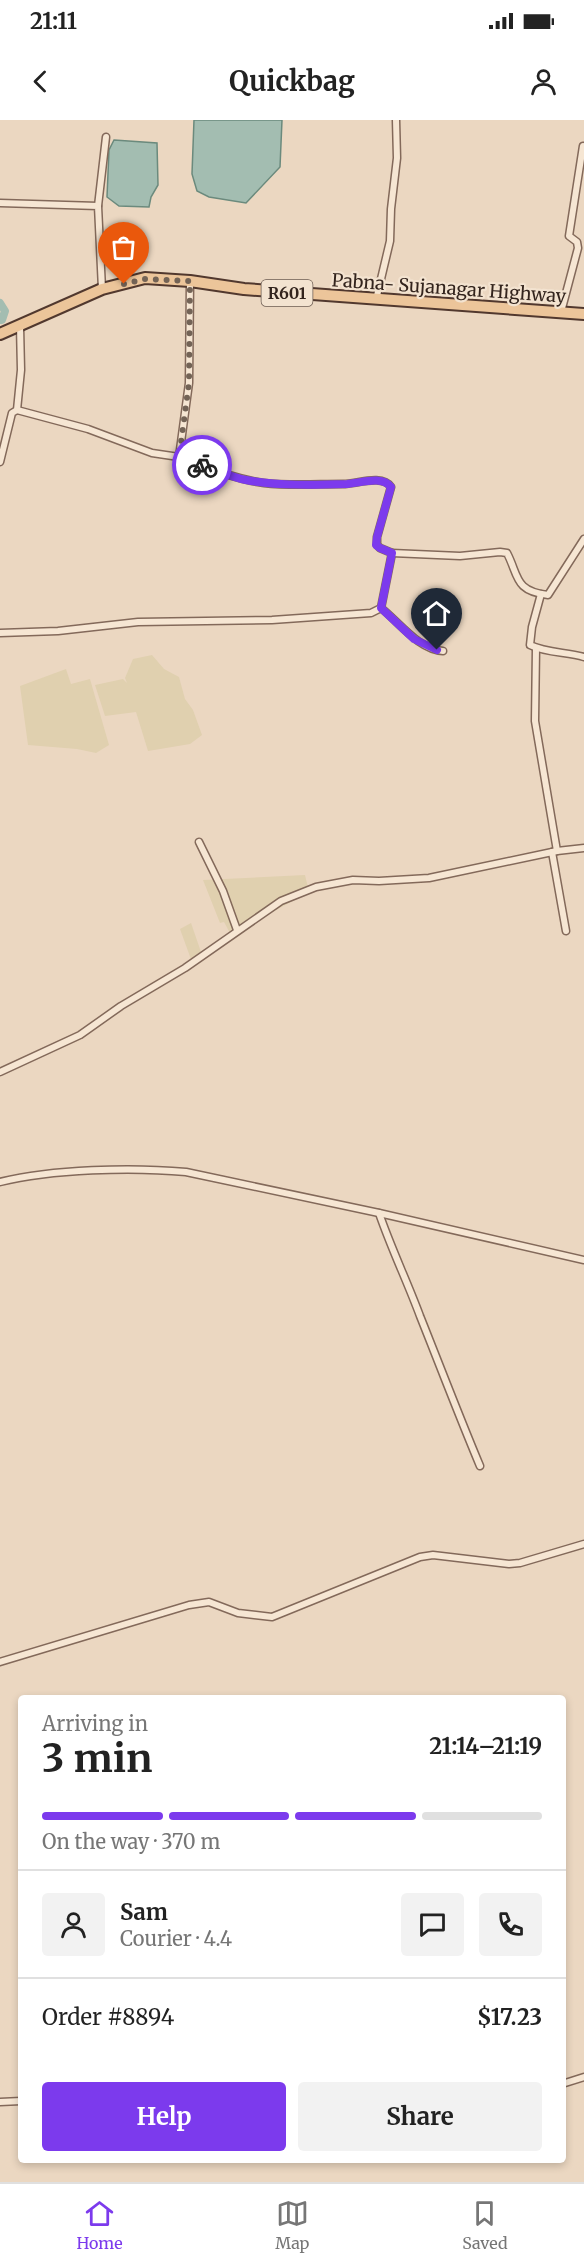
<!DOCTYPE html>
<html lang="en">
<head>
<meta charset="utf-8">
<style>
	body { margin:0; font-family:Merriweather,serif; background:#f2f2f2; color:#222; height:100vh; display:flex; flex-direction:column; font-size:22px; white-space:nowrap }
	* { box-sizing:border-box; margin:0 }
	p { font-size:20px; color:#767676 }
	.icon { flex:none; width:33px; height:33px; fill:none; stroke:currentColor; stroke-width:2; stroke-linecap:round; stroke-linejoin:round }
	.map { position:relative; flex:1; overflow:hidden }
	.panel { position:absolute; left:18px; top:1575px; width:548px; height:468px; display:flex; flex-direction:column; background:#fff; border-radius:6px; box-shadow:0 3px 9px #0003 }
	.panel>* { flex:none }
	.pin { position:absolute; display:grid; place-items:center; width:51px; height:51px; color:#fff; margin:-62px -26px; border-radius:50% 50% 50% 0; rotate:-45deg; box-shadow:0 0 6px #0007 }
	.pin .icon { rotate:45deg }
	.courier { position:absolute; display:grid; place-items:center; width:60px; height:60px; margin:-30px; border:4px solid #7c3aed; border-radius:50%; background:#fff; color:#222; box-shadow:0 2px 8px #0007 }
	.headline em { font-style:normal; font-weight:700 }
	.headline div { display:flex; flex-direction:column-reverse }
	.headline { display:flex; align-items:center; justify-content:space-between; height:102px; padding:0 24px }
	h1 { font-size:39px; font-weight:700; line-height:45px }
	.bar { display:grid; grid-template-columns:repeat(4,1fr); gap:9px 6px; align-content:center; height:72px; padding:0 24px }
	.bar i { height:8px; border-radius:4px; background:#e0e0e0 }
	.bar .selected { background:#7c3aed }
	.bar p { grid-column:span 4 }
	.line { display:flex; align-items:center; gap:15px; padding:0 24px; border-top:2px solid #e0e0e0 }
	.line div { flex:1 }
	.round { display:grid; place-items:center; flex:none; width:63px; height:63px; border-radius:6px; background:#f2f2f2 }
	.cta { display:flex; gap:12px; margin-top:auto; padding:12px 24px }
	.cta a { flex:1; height:69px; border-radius:6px; background:#7c3aed; color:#fff; font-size:24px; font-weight:700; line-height:69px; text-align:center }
	.cta a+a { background:#f2f2f2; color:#222 }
	.status { display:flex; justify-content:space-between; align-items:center; height:42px; padding:0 30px; background:#fff; direction:ltr }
	.status svg { height:16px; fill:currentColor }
	header { display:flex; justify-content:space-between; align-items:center; height:78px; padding:0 24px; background:#fff; font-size:27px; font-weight:700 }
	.tab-bar { display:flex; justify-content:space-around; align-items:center; height:84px; border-top:2px solid #e0e0e0; background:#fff; font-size:16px; color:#767676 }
	.tab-bar a { display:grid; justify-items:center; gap:3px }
	.tab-bar .selected { color:#7c3aed }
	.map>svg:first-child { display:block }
</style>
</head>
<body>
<div class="status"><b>21:11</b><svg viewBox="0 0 49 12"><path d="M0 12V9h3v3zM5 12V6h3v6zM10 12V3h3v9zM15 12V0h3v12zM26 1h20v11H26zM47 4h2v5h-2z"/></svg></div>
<header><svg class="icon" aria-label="back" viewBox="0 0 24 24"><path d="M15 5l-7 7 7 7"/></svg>Quickbag<svg class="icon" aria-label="person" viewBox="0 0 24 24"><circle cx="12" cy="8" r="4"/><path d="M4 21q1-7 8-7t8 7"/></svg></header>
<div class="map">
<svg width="584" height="2062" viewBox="0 0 584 2062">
	<rect width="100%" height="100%" fill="#ebd7c1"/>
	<g fill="#e0d0af">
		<polygon points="152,535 164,549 179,557 185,579 193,590 202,615 190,624 148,631 136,592 105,596 95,565 123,559 127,563 125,558 133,539"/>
		<polygon points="66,549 71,564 90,559 109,625 96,633 77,629 28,625 20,566"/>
		<polygon points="305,755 309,772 231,815 224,802 220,803 203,760"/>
		<polygon points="191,803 202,835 192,842 180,809"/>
	</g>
	<g fill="#a3bdb1" stroke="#6b8a7d" stroke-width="1.5">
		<polygon points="194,0 282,0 280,47 246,83 209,77 197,71 192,54"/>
		<polygon points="114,20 157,23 158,65 151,77 149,87 119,86 107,77 109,30"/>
	</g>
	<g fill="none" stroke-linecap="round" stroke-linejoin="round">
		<polyline stroke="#a3bdb1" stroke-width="8" points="0,183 5,191 2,200 0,200"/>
		<g stroke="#83695a" stroke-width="9">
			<g id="street">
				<polyline points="0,83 98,86 102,169"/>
				<polyline points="98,86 106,17"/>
				<polyline points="376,180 390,121 391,89 397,38 396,0"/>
				<polyline points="561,192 578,128 577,122 569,116 583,26"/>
				<polyline points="17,290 88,309 152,333 179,337"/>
				<polyline points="0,342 12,293 17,290 21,250 20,206"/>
				<path d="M 392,433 L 460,436 L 500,432 L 507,433 C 519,456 514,471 548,475 L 584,419"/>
				<path d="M 541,474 L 532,507 L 530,525 C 546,533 567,532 584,537"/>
				<path d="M 381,488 C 399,502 419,530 443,531"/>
				<path d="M 0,513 L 58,511 L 138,502 L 272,500 L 371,493 L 381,488 L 392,433 L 380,428 L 377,425 L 377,417 L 391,367 C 382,354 357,364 343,364 C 317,364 289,366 264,363 C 240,360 202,347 179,337 L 189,263 L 190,161"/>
				<polyline points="536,528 535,601 557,731 584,728"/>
				<polyline points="199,722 223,771 237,810"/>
				<polyline points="552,732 566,811"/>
				<polyline points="0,952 80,915 121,886 185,848 281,781 316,767 353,760 379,761 429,758 557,731"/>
				<path d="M 0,1062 C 52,1049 132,1047 186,1052 L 379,1093 L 584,1140"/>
				<path d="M 379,1093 C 391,1128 407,1161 420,1196 C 440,1246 459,1296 480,1346"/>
				<polyline points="0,1542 189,1485 209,1482 238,1493 272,1497 420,1437 433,1435 509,1444 520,1443 584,1424"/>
				<polyline points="562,1964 584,1957"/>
				<polyline points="0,1982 21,1981"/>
			</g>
		</g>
		<g stroke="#51382e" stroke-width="14">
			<polyline id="primary" points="0,214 102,169 145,158 190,161 244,169 584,194"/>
		</g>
		<use href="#street" stroke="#f6e6d3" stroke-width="6"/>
		<use href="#primary" stroke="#ecc59a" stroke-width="10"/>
	</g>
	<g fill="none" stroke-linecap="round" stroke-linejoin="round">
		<polyline stroke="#736356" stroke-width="6" stroke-dasharray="0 10.8" points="124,164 145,159 190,161 189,263 179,337 202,345"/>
		<path stroke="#7c3aed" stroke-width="8" d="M 202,345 C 216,350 231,357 246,360 C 278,366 315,365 347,364 C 361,363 382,355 391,367 L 377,417 L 376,425 L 380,428 L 392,433 L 381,488 L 414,519 L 437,530"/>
	</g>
	<g text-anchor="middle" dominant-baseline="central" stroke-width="4.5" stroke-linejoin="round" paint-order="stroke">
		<rect fill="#f3e3d0" stroke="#6d5d53" stroke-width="1.5" x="261.5" y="160" width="51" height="26" rx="4.5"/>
		<g font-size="16" font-weight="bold" fill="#33241d">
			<text x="287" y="173">R601</text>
		</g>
		<g font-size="18" fill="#33241d" stroke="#f3e3d0">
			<text transform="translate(449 168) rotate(4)">Pabna- Sujanagar Highway</text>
		</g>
	</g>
</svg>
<div class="pin" style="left:124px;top:164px;background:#ea580c"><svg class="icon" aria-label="bag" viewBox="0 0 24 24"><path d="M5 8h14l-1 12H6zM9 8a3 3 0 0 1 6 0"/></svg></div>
<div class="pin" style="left:437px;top:530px;background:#1f2937"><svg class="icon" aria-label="home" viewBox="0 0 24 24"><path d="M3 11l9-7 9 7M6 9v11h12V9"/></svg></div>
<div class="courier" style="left:202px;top:345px"><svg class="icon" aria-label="bike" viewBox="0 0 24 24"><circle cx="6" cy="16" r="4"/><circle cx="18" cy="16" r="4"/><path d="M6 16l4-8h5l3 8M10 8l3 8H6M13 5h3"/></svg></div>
<section class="panel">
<div class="headline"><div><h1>3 min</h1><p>Arriving in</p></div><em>21:14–21:19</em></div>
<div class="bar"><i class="selected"></i><i class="selected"></i><i class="selected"></i><i></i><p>On the way · 370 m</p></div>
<div class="line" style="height:108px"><a class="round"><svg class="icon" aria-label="person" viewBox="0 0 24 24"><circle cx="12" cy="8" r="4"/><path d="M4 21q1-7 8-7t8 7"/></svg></a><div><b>Sam</b><p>Courier · 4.4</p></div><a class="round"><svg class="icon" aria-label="chat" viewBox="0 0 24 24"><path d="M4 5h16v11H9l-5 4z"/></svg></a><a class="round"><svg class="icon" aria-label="phone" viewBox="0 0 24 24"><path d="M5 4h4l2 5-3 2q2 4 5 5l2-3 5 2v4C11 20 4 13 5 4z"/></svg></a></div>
<div class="line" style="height:78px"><div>Order #8894</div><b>$17.23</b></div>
<div class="cta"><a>Help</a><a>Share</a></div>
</section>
</div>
<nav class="tab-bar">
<a class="selected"><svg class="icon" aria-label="home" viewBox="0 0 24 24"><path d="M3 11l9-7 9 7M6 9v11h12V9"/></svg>Home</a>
<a><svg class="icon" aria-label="map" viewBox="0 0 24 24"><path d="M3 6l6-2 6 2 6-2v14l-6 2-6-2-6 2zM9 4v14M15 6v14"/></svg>Map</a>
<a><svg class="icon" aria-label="saved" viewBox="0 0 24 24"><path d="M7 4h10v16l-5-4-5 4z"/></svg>Saved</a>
</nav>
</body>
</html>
